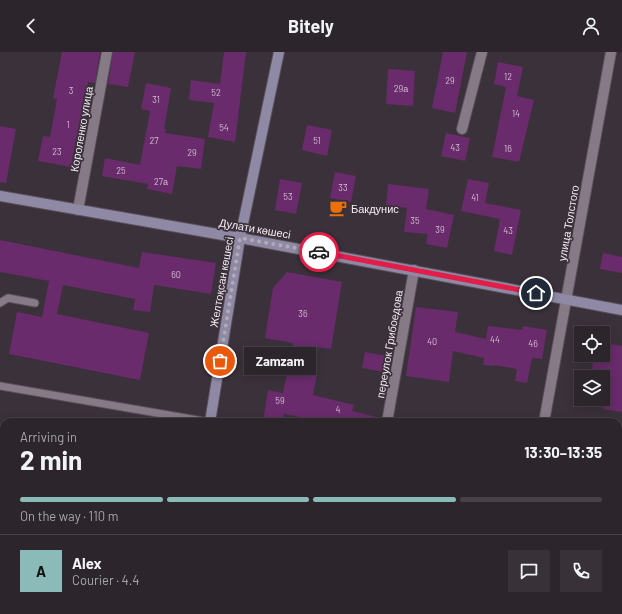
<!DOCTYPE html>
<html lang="en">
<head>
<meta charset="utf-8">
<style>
	body { margin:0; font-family:Barlow,sans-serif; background:#383138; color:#f1f3f6; height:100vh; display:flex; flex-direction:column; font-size:15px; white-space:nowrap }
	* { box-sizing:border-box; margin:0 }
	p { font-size:13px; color:#a6a5a9 }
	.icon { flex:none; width:22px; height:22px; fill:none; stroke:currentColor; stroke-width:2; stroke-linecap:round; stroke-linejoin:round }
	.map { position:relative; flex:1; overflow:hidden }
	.details { position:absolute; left:0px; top:366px; width:622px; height:196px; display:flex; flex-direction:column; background:#2c252c; border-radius:12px 12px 0 0; box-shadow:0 2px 10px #0003,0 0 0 1px #484248 }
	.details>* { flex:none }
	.buttons { position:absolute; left:574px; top:274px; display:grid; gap:8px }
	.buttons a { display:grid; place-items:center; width:36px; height:36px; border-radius:0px; background:#2c252c; box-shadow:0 2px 10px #0003,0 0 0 1px #484248; font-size:20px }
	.pin { position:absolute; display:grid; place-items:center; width:34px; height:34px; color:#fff; margin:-17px; border:2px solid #fff; border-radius:50%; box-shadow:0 1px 4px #0007 }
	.courier { position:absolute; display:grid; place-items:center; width:40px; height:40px; margin:-20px; border:3px solid #e11d48; border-radius:50%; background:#fff; color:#222; box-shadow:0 1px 5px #0007 }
	.bubble { position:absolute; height:28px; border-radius:0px; background:#2c252c; box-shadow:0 2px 10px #0003,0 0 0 1px #484248; font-size:13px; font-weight:700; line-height:28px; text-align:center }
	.overview em { font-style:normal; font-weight:700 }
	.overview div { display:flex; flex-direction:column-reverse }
	.overview { display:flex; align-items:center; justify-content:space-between; height:68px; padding:0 20px }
	h1 { font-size:26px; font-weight:700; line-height:30px }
	.bar { display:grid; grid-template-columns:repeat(4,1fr); gap:6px 4px; align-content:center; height:48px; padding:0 20px }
	.bar i { height:5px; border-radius:3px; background:#484248 }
	.bar .current { background:#8bbbb9 }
	.bar p { grid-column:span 4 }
	.line { display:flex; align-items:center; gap:10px; padding:0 20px; border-top:1px solid #484248 }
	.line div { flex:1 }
	.round { display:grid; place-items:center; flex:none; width:42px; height:42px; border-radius:0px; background:#383138 }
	header { display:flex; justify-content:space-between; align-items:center; height:52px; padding:0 20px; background:#2c252c; font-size:18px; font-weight:700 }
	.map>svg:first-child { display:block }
</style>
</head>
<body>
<header><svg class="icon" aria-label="back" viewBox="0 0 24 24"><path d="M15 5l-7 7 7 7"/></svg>Bitely<svg class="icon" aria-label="person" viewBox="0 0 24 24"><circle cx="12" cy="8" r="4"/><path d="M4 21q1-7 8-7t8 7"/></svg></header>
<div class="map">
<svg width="622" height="562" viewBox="0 0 622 562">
	<rect width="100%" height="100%" fill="#3b313b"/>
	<g fill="#692b6b">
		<polygon points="62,0 100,0 95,31 88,30 82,64 85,64 81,86 76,86 71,115 38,109 43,84 50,85 57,47 53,46"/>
		<polygon points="113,0 135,0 128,35 108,32"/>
		<polygon points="224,0 246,0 235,90 208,85 214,51 189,48 191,28 220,32"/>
		<polygon points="443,0 467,0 455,61 432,56"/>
		<polygon points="498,10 523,15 517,44 534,48 519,110 492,105 506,35 494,32"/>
		<polygon points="388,17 415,19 413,54 386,52"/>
		<polygon points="146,31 171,36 164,77 166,77 165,81 205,87 201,117 177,114 172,142 147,137 148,132 102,124 105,106 140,113 150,59 141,57"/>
		<polygon points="307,73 332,78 327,104 302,98"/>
		<polygon points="0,74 16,77 6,131 0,130"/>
		<polygon points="446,81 470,86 465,109 441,104"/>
		<polygon points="335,120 356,124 351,150 330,146"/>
		<polygon points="280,127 302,131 296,162 275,158"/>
		<polygon points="468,127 489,131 485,151 521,158 512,203 494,199 500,167 461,159"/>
		<polygon points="388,132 429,137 426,157 454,163 447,196 426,192 428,182 404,180 407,156 386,153"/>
		<polygon points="0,188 139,216 142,200 216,211 211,242 154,233 150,260 133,258 135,247 63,233 57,262 149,281 140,328 9,302 17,260 42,265 49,229 0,220"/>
		<polygon points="603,201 622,205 622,221 600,217"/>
		<polygon points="287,220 342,230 331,297 317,295 312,321 317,322 313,343 354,353 352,359 380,366 379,370 326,370 284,362 282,370 263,370 268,338 283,341 293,291 265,286 273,236"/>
		<polygon points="416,255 458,260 455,280 486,287 488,274 522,278 523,274 547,278 542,307 532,306 527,331 515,329 517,317 494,313 494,314 483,313 484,306 453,299 449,330 406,324"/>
		<polygon points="603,291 622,294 622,360 603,357 603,325 591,325 594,303 603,303"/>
		<polygon points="365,300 387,304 384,320 362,316"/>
	</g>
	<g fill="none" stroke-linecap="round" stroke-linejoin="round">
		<g stroke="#595059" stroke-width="9">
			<g id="lane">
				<polyline points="0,251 8,246 35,251"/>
				<polyline points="0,334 209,370"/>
			</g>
		</g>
		<g stroke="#595059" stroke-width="12">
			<g id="street">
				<polyline points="462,77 482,0"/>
				<polyline points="78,158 107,0"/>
				<polyline points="387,370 414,218"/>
				<polyline points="544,370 611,0"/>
				<polyline points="354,562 355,558"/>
				<polyline points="510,562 510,558"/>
			</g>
		</g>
		<g stroke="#595059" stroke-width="12">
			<g id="secondary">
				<polyline points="0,144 240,186 622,258"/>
				<polyline points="210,370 240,186 279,0"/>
				<polyline points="7,558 29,562"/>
				<polyline points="177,562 178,558"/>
			</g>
		</g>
		<use href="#lane" stroke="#867a86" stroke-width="7"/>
		<use href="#street" stroke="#867a86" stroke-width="10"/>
		<use href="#secondary" stroke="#8f89a6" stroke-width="10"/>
	</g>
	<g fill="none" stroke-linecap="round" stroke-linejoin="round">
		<polyline stroke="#b3abb3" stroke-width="4" stroke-dasharray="0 7.2" points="220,309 240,186 319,200"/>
		<polyline stroke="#e11d48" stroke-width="5" points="319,200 536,241"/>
	</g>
	<defs>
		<g id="cafe-bare" transform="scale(1.38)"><path d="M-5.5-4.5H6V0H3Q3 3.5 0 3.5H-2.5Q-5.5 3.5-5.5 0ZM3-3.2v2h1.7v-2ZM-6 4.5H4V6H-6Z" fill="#e8710a" stroke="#3b313b" stroke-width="2.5" paint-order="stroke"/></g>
	</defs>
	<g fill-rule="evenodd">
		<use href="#cafe-bare" x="338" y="156"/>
	</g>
	<g text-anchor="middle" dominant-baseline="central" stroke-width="3.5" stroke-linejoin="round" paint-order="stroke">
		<g font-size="9" fill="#d1bcd2">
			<text x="508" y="24">12</text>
			<text x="450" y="28">29</text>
			<text x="401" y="36">29а</text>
			<text x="71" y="38">3</text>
			<text x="216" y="40">52</text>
			<text x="156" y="47">31</text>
			<text x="516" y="61">14</text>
			<text x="68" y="72">1</text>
			<text x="224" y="75">54</text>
			<text x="154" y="88">27</text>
			<text x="317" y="88">51</text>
			<text x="455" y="95">43</text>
			<text x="508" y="96">16</text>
			<text x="57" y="99">23</text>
			<text x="192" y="100">29</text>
			<text x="121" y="118">25</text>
			<text x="161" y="129">27а</text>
			<text x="343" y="135">33</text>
			<text x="288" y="144">53</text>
			<text x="475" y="145">41</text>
			<text x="415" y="168">35</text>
			<text x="440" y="177">39</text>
			<text x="508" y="178">43</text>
			<text x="176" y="222">60</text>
			<text x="303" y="261">36</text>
			<text x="495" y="287">44</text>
			<text x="432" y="289">40</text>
			<text x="533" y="291">46</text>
			<text x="280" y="348">59</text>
			<text x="338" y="357">4</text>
		</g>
		<g font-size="11" fill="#f4edf4" stroke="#3b313b">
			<text transform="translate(81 77) rotate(-80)">Короленко улица</text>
			<text transform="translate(568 171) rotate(-80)">улица Толстого</text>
			<text transform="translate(255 176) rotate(10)">Дулати көшесі</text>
			<text transform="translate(221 230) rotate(-80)">Желтоқсан көшесі</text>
			<text transform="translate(389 292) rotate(-80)">переулок Грибоедова</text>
		</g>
		<g font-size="11" fill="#f4edf4" stroke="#3b313b" text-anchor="start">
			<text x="351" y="156">Бакдунис</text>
		</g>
	</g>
</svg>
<div class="buttons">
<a><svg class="icon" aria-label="locate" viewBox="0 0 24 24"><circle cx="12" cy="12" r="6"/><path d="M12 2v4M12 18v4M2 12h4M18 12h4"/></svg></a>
<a><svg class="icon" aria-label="layers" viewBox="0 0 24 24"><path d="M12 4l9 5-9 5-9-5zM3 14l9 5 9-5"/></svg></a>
</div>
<div class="pin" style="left:220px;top:309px;background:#ea580c"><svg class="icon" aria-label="bag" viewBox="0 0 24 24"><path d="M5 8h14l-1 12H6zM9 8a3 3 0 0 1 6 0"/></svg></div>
<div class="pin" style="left:536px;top:241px;background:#1f2937"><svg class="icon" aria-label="home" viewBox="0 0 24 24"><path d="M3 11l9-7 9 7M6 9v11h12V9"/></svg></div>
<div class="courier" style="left:319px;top:200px"><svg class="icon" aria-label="car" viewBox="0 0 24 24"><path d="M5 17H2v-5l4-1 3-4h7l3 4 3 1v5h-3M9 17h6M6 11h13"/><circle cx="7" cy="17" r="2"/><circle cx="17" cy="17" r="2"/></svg></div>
<div class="bubble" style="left:244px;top:295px;width:72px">Zamzam</div>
<section class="details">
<div class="overview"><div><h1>2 min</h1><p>Arriving in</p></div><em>13:30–13:35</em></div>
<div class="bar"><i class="current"></i><i class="current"></i><i class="current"></i><i></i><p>On the way · 110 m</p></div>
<div class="line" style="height:72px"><b class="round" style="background:#8bbbb9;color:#111">A</b><div><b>Alex</b><p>Courier · 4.4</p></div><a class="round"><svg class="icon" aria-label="chat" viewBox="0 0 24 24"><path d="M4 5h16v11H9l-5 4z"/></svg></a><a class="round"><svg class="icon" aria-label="phone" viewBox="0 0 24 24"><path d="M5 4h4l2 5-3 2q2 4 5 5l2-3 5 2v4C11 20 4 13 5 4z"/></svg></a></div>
</section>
</div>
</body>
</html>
